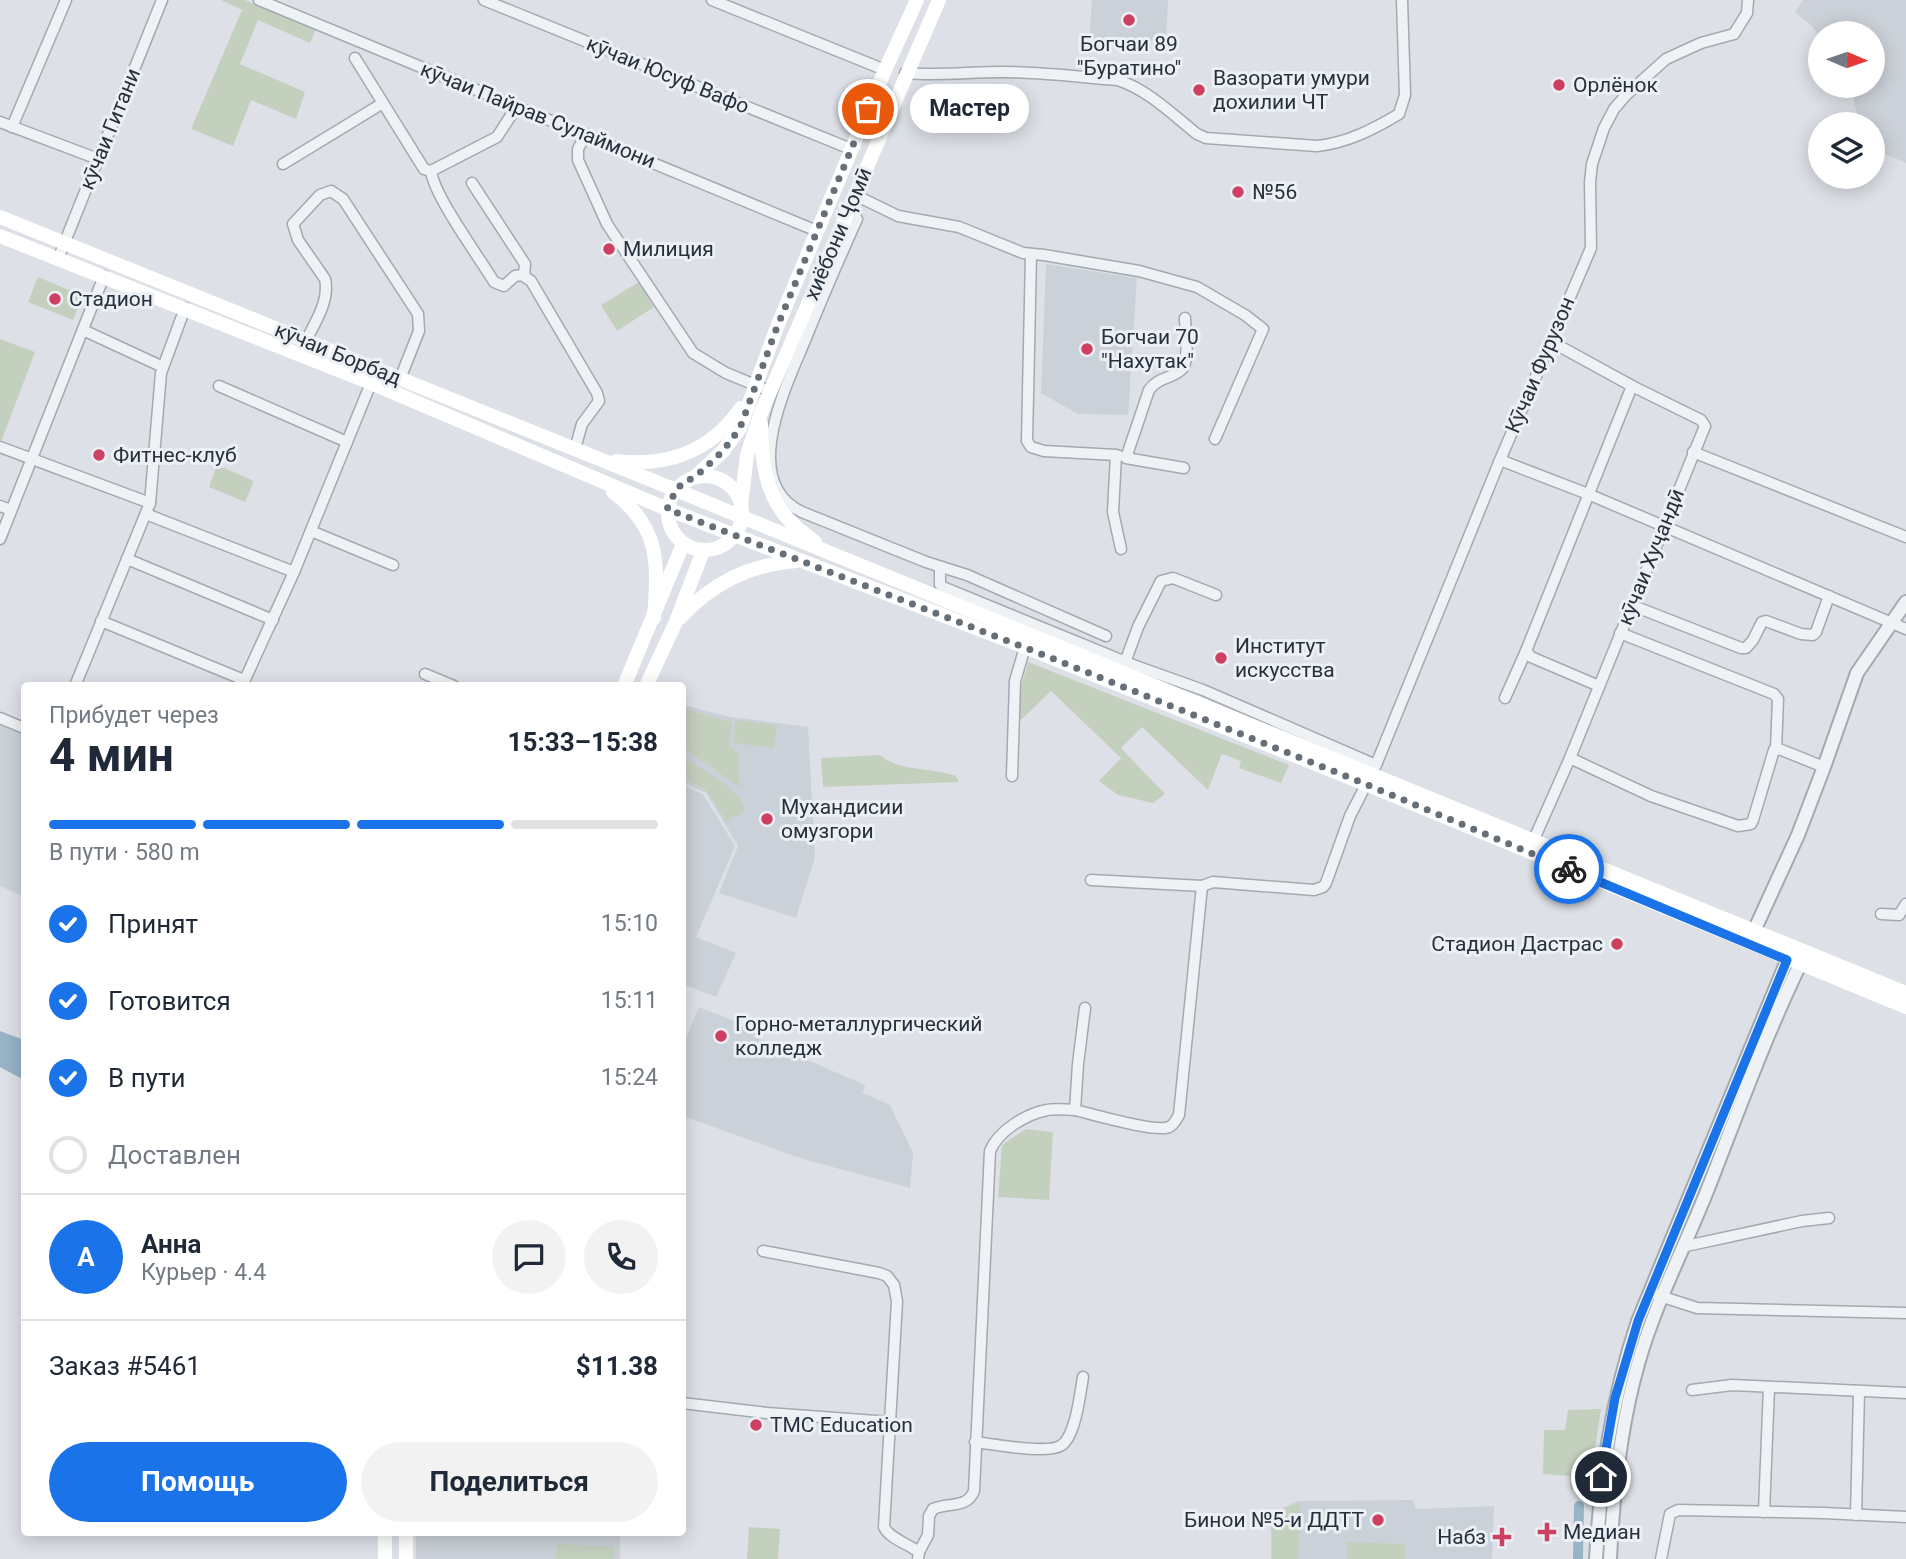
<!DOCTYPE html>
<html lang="ru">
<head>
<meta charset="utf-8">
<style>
	body { margin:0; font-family:Roboto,sans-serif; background:#f2f2f3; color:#1f2937; height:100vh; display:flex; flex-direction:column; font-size:26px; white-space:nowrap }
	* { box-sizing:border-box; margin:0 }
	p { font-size:23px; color:#747a83 }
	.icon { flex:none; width:38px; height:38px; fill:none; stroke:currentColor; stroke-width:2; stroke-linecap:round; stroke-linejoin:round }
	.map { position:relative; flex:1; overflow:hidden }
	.details { position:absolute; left:21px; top:682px; width:665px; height:854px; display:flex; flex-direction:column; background:#fff; border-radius:7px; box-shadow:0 4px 18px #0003 }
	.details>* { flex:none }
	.needle { width:46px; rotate:92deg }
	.buttons { position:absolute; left:1808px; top:21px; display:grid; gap:14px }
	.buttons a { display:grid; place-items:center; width:77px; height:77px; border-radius:50%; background:#fff; box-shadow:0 4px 18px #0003; font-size:35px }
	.pin { position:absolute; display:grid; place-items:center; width:60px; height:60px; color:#fff; margin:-30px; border:4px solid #fff; border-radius:50%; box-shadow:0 2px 7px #0007 }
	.courier { position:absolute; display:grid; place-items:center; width:70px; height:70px; margin:-35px; border:5px solid #1a73e8; border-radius:50%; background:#fff; color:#222; box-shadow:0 2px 9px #0007 }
	.bubble { position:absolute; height:49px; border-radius:24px; background:#fff; box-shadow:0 4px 18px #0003; font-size:23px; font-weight:700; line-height:49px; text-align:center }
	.head em { font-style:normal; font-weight:700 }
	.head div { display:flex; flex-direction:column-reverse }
	.head { display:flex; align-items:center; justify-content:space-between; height:119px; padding:0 28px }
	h1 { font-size:46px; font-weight:700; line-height:52px }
	.bar { display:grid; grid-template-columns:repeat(4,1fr); gap:10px 7px; align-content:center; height:84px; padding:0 28px }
	.bar i { height:9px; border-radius:5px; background:#e0e1e3 }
	.bar .current { background:#1a73e8 }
	.bar p { grid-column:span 4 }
	.line { display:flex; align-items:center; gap:18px; padding:0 28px; border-top:2px solid #e0e1e3 }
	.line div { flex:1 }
	.round { display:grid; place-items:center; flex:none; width:74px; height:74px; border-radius:37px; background:#f2f2f3 }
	ol { padding:0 28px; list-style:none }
	li { display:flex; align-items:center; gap:21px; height:77px }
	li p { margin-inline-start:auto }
	li .icon { padding:7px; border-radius:50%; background:#1a73e8; color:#fff; stroke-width:4 }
	li:last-child { color:#747a83 }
	li i { width:38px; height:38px; border:4px solid #e0e1e3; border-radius:50% }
	.button { display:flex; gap:14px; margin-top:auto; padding:14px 28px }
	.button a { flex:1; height:80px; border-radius:42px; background:#1a73e8; color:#fff; font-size:28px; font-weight:700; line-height:80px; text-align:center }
	.button a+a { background:#f2f2f3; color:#1f2937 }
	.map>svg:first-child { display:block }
</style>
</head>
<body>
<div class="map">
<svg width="1906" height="1559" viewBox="0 0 1906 1559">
	<rect width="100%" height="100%" fill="#dde1e7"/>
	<g fill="#cbd1d8">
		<polygon points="1092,0 1168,0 1166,41 1089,40"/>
		<polygon points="1803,0 1906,0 1906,163 1873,149 1872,124 1859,124 1851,86 1872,86 1872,33 1820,33 1820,38 1813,27 1795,12"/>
		<polygon points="1046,264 1137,278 1128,415 1078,414 1041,393"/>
		<polygon points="683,705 730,717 808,727 815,857 796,918 719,893 738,846 706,793 683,783"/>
		<polygon points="0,724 24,733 24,897 0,886"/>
		<polygon points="683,785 703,794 735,846 696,937 736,953 716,997 683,984"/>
		<polygon points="699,1007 756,1030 754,1037 865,1085 863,1093 890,1105 913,1153 910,1188 803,1159 683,1116 683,1045"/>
		<polygon points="1413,1500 1416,1509 1494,1506 1492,1559 1271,1559 1271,1527 1278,1511 1297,1501"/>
		<rect x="416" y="1533" width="204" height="26"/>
	</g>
	<g fill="#c4d0be">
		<polygon points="221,0 245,0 316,29 310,43 258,20 240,64 305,92 296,119 251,100 233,146 191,129 242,10"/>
		<polygon points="38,277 83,296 73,320 28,302"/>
		<polygon points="639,282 654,307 617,331 601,305"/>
		<polygon points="0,339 35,352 1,442 0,442"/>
		<polygon points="217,465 254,481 245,502 209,487"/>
		<polygon points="1028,662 1289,765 1281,783 1239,768 1241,761 1222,754 1208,790 1142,727 1121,748 1165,794 1153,803 1118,795 1099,781 1121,758 1051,691 1022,719 1018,719 1022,683"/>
		<polygon points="682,708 732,722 729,745 740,756 738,766 740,787 683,748"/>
		<polygon points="736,720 777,725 774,748 733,743"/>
		<path d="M 880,755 C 899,772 931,767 956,776 L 959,782 L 823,787 L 821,758 Z"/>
		<path d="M 682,757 C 701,769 741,788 745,810 L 727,822 L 705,789 L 683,779 Z"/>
		<polygon points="1026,1129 1053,1132 1049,1200 998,1197 1002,1145"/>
		<polygon points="1601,1409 1589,1489 1571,1490 1570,1476 1543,1474 1544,1430 1565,1430 1568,1410"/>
		<polygon points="1300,1502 1298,1559 1272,1559 1272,1528 1278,1512"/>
		<polygon points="749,1527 780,1529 778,1559 747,1559"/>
		<polygon points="1347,1542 1405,1544 1405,1559 1347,1559"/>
		<polygon points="557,1544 615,1547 614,1559 556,1559"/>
	</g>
	<polygon fill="#97b3c7" points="0,1031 24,1040 24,1080 0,1067"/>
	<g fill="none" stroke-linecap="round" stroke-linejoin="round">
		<polyline stroke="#97b3c7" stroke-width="10" points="1578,1559 1579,1506"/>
		<g stroke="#a2a9b1" stroke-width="13">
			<g id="minor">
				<polyline points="259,0 817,231"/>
				<polyline points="484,0 851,149"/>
				<polyline points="712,0 885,70"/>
				<polyline points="355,58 424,169 431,171 497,137 517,106"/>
				<path d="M 905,73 C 938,76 970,72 1003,72 C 1041,72 1080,77 1118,80 C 1148,90 1172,114 1197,134 L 1206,138 L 1317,146 C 1347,143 1374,129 1399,114 L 1405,95 L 1402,0"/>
				<polyline points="0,122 98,159"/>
				<polyline points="12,127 66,0"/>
				<polyline points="586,134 578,149 578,160 607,224 693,353 726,373 770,391"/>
				<polyline points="283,164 383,103"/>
				<path d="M 431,171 C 434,196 479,257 494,282 L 504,286 L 515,276 L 522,275 L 531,281 L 597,393 L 599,401 L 582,424 L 575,449"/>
				<polyline points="472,183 525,264 524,275"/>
				<polyline points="855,195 898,216 959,227 1023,253 1044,255 1139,271 1197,287 1245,315 1263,329 1215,439"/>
				<path d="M 857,219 C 839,259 822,298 806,338 C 788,382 737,482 802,512 L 926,562 L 967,575 L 1106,636"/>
				<polyline points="1031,254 1027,441 1031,447 1044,451 1116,455"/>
				<polyline points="58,259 162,0"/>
				<polyline points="83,330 163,367"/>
				<path d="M 306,341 C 315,322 330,301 325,279 L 298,240 L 293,224 L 320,195 L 331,191 L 343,199 L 418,314 L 419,331 L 400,379"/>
				<polyline points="219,386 347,442"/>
				<polyline points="0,447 150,503"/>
				<polyline points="1693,452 1906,537"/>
				<polyline points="1119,456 1116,455 1113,512 1121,549"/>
				<polyline points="1500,460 1588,494 1906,629"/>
				<path d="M 1184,468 L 1126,458 L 1149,390 C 1159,376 1173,379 1182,369 C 1190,362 1185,329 1185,318"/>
				<polyline points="0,506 11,510"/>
				<polyline points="146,514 294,572"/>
				<polyline points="311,531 393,565"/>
				<polyline points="0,539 104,276"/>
				<polyline points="127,559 273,620"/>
				<polyline points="940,568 940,585 945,588 1133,665 1203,690 1376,765"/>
				<polyline points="1631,605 1741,648 1746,648 1753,640 1762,622 1766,621 1801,634 1813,635 1816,632 1829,596"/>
				<polyline points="101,621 244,680"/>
				<polyline points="1620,633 1774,694 1778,699 1776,749"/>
				<polyline points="1123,668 1138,627 1161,581 1173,578 1216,595"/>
				<polyline points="425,674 454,686"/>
				<polyline points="75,686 150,503 161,373 185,308"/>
				<polyline points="242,686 294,572 371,383"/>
				<polyline points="1599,686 1531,657 1526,651 1632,386"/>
				<polyline points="1505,698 1526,651"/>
				<polyline points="0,718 24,728"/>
				<polyline points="1570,758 1651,796 1738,826 1751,824 1753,820 1774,750 1779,749 1824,767"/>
				<polyline points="1012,776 1015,681 1025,647"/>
				<polyline points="1531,846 1570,758 1705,426 1701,420 1632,386 1550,341"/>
				<polyline points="1091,880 1202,886"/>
				<polyline points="1881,914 1899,915 1906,904"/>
				<path d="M 1085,1008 L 1078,1064 L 1075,1110 C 1092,1114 1156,1133 1169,1127 C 1174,1125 1176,1120 1179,1115 L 1202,886 L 1213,882 L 1314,890 L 1323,887 L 1326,883 L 1350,816 L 1376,765 L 1500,460 L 1591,248 L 1590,182 L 1592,164 L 1604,128 L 1614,109 L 1626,95 L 1666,59 L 1701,43 L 1734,34 L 1747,13 L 1748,0"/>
				<polyline points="1686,1246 1802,1221 1829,1218"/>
				<polyline points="763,1251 879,1273 887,1276 894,1285 897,1301 890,1422"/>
				<polyline points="1657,1295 1697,1308 1906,1313"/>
				<polyline points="1692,1390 1732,1385 1906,1393"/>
				<path d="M 682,1403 L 767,1413 L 890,1422 L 884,1527 C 889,1538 908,1544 919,1552 L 918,1559"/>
				<path d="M 975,1442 C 993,1444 1048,1455 1062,1445 C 1076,1434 1080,1394 1083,1377"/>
				<polyline points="1764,1512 1769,1387"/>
				<polyline points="1856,1515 1859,1392"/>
				<path d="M 919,1552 L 928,1535 L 929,1516 L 933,1509 C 948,1502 967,1509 974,1491 L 990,1151 C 998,1131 1026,1114 1047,1110 C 1056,1108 1066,1110 1075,1110"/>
				<polyline points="1661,1559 1670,1514 1678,1510 1824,1513 1906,1517"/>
			</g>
		</g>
		<g stroke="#a2a9b1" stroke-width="16">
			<g id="tertiary">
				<polyline points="1754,931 1798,835 1824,767 1857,673 1906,602"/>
				<path d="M 1596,1559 C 1601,1474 1611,1402 1638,1321 L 1791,951"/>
				<path d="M 1610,1559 C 1613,1493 1620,1428 1638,1364 C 1655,1303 1686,1245 1709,1186 C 1739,1109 1768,1029 1805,954"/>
			</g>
		</g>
		<use href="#minor" stroke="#eff2f5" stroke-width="10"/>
		<use href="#tertiary" stroke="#eff2f5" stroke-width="12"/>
		<g stroke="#fff" stroke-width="14">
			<polyline points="0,217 676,490 1906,993"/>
			<polyline points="0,236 371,383 667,509 1025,647 1363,783 1906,1007"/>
			<path d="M 761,424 C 761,457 765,496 790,521 C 797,529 807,535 815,542"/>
			<path d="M 616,461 C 668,467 710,452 741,408"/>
			<circle cx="705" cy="513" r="37"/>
			<polyline points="695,477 723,451 740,428 777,327 885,70 917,0"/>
			<path d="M 613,492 C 661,528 658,564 654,618"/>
			<polyline points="741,505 747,455 761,413 939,0"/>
			<path d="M 680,618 C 712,583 749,565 796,561"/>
			<polyline points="624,686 683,544"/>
			<polyline points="646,686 675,624 703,551"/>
			<polyline points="385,1559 385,1533"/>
			<polyline points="406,1559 406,1533"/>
		</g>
	</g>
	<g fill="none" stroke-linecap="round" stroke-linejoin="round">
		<polyline stroke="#666f78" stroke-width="7" stroke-dasharray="0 12.6" points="868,109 777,327 740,428 723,451 695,477 684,482 676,490 667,509 1049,657 1363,783 1569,869"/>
		<polyline stroke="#1a73e8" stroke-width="9" points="1569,869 1787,960 1638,1321 1615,1398 1601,1477"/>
	</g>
	<g fill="#cd4062" stroke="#ecf0f4" stroke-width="2.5">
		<circle cx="1129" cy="20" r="7"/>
		<circle cx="1559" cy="85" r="7"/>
		<circle cx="1199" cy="90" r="7"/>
		<circle cx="1238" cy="192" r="7"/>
		<circle cx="609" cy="249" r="7"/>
		<circle cx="55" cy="299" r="7"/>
		<circle cx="1087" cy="349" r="7"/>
		<circle cx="99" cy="455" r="7"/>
		<circle cx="1221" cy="658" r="7"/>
		<circle cx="767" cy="819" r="7"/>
		<circle cx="1617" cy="944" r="7"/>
		<circle cx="721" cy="1036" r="7"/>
		<circle cx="756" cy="1425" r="7"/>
		<circle cx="1378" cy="1520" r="7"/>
		<path d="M1543.5 1521.5h7v7h7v7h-7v7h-7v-7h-7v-7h7z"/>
		<path d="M1498.5 1526.5h7v7h7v7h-7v7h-7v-7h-7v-7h7z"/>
	</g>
	<g text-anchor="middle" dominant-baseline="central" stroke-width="6" stroke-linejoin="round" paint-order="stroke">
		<g font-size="21" fill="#26313d" stroke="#ecf0f4" text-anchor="start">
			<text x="1129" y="44" text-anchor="middle">Богчаи 89<tspan x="1129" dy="24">"Буратино"</tspan></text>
			<text x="1213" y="78">Вазорати умури<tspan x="1213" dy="24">дохилии ЧТ</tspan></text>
			<text x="1573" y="85">Орлёнок</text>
			<text x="1252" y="192">№56</text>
			<text x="623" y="249">Милиция</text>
			<text x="69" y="299">Стадион</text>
			<text x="1101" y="337">Богчаи 70<tspan x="1101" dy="24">"Нахутак"</tspan></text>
			<text x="113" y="455">Фитнес-клуб</text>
			<text x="1235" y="646">Институт<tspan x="1235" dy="24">искусства</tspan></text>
			<text x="781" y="807">Мухандисии<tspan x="781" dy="24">омузгори</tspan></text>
			<text x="1603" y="944" text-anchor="end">Стадион Дастрас</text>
			<text x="735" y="1024">Горно-металлургический<tspan x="735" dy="24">колледж</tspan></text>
			<text x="770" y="1425">TMC Education</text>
			<text x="1364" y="1520" text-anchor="end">Бинои №5-и ДДТТ</text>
			<text x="1563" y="1532">Медиан</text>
			<text x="1486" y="1537" text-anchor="end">Набз</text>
		</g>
		<g font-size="21" fill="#26313d" stroke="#ecf0f4">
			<text transform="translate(668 75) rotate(22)">кӯчаи Юсуф Вафо</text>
			<text transform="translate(538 115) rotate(22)">кӯчаи Пайрав Сулаймони</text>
			<text transform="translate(110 129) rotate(-68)">кӯчаи Гитани</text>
			<text transform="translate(838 234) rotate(-67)">хиёбони Ҷомӣ</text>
			<text transform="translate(338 354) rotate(22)">кӯчаи Борбад</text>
			<text transform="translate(1540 365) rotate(-67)">Кӯчаи Фурузон</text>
			<text transform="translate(1651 557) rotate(-68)">кӯчаи Хуҷандӣ</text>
		</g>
	</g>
</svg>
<div class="buttons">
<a><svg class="needle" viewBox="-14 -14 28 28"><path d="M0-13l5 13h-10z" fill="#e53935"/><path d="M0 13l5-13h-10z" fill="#747a83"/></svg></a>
<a><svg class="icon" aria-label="layers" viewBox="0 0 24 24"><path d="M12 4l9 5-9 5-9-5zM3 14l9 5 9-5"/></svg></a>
</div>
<div class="pin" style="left:868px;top:109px;background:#ea580c"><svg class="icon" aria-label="bag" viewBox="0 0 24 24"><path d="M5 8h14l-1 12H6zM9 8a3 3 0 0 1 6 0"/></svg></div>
<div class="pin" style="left:1601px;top:1477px;background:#1f2937"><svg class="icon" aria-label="home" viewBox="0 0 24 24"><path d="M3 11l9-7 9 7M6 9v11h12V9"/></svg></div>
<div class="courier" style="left:1569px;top:869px"><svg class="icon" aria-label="bike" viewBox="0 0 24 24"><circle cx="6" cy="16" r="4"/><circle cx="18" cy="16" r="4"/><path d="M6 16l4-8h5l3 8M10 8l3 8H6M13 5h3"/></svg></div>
<div class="bubble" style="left:910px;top:84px;width:119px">Мастер</div>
<section class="details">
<div class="head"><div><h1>4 мин</h1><p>Прибудет через</p></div><em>15:33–15:38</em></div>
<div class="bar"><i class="current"></i><i class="current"></i><i class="current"></i><i></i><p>В пути · 580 m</p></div>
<ol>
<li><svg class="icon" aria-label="check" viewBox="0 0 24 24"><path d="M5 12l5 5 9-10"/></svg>Принят<p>15:10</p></li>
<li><svg class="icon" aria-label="check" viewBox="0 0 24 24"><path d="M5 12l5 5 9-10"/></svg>Готовится<p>15:11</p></li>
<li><svg class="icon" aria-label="check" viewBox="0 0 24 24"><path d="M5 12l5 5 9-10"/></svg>В пути<p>15:24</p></li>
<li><i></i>Доставлен</li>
</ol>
<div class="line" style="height:126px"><b class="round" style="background:#1a73e8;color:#fff">А</b><div><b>Анна</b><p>Курьер · 4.4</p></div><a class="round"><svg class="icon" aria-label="chat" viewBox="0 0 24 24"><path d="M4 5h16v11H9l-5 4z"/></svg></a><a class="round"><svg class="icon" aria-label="phone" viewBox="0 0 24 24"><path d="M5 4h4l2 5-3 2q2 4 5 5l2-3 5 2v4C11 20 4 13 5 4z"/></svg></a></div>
<div class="line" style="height:91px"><div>Заказ #5461</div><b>$11.38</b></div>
<div class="button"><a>Помощь</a><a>Поделиться</a></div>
</section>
</div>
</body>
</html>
